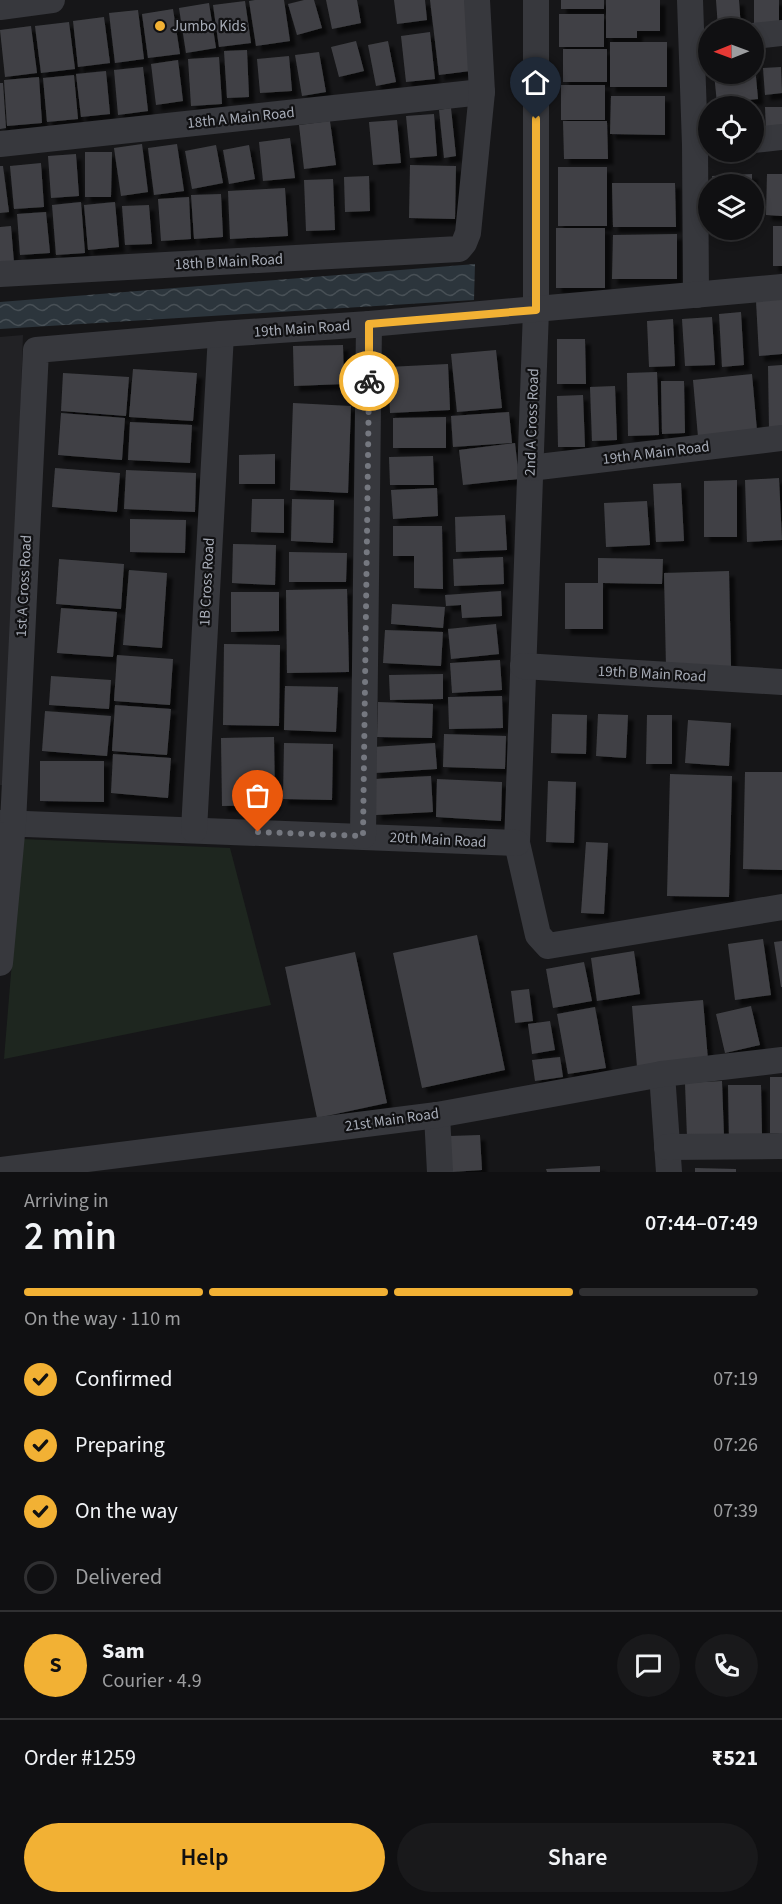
<!DOCTYPE html>
<html lang="en">
<head>
<meta charset="utf-8">
<style>
	body { margin:0; font-family:"Source Sans 3",sans-serif; background:#19191b; color:#f1f3f6; height:100vh; display:flex; flex-direction:column; font-size:22px; white-space:nowrap }
	* { box-sizing:border-box; margin:0 }
	p { font-size:20px; color:#9c9d9f }
	.icon { flex:none; width:33px; height:33px; fill:none; stroke:currentColor; stroke-width:2; stroke-linecap:round; stroke-linejoin:round }
	.map { position:relative; height:1172px; overflow:hidden }
	.details { display:flex; flex-direction:column; background:#101012; flex:1 }
	.details>* { flex:none }
	.needle { width:39px; rotate:269deg }
	.controls { position:absolute; left:698px; top:18px; display:grid; gap:12px }
	.controls a { display:grid; place-items:center; width:66px; height:66px; border-radius:50%; background:#101012; box-shadow:0 3px 9px #0003,0 0 0 2px #303032; font-size:30px }
	.pin { position:absolute; display:grid; place-items:center; width:51px; height:51px; color:#fff; margin:-62px -26px; border-radius:50% 50% 50% 0; rotate:-45deg; box-shadow:0 0 6px #0007 }
	.pin .icon { rotate:45deg }
	.courier { position:absolute; display:grid; place-items:center; width:60px; height:60px; margin:-30px; border:4px solid #f2b134; border-radius:50%; background:#fff; color:#222; box-shadow:0 2px 8px #0007 }
	.overview em { font-style:normal; font-weight:600 }
	.overview div { display:flex; flex-direction:column-reverse }
	.overview { display:flex; align-items:center; justify-content:space-between; height:102px; padding:0 24px }
	h1 { font-size:39px; font-weight:600; line-height:45px }
	.bar { display:grid; grid-template-columns:repeat(4,1fr); gap:9px 6px; align-content:center; height:72px; padding:0 24px }
	.bar i { height:8px; border-radius:4px; background:#303032 }
	.bar .on { background:#f2b134 }
	.bar p { grid-column:span 4 }
	.line { display:flex; align-items:center; gap:15px; padding:0 24px; border-top:2px solid #303032 }
	.line div { flex:1 }
	.round { display:grid; place-items:center; flex:none; width:63px; height:63px; border-radius:32px; background:#19191b }
	ol { padding:0 24px; list-style:none }
	li { display:flex; align-items:center; gap:18px; height:66px }
	li p { margin-inline-start:auto }
	li .icon { padding:6px; border-radius:50%; background:#f2b134; color:#111; stroke-width:4 }
	li:last-child { color:#9c9d9f }
	li i { width:33px; height:33px; border:3px solid #303032; border-radius:50% }
	.button { display:flex; gap:12px; margin-top:auto; padding:12px 24px }
	.button a { flex:1; height:69px; border-radius:36px; background:#f2b134; color:#111; font-size:24px; font-weight:600; line-height:69px; text-align:center }
	.button a+a { background:#19191b; color:#f1f3f6 }
	.map>svg:first-child { display:block }
</style>
</head>
<body>
<div class="map">
<svg width="782" height="1172" viewBox="0 0 782 1172">
	<defs>
		<pattern id="water-waves" width="16" height="10" patternUnits="userSpaceOnUse" patternTransform="scale(1.5)"><rect width="16" height="10" fill="#2c353c"/><path d="M0 5q4-4 8 0t8 0" fill="none" stroke="#485056"/></pattern>
		<filter id="shadow"><feDropShadow dx="5.5" dy="5.5" stdDeviation="1.5" flood-color="#0009"/></filter>
	</defs>
	<rect width="100%" height="100%" fill="#161618"/>
	<polygon fill="#222225" points="23,335 8,785 0,785 0,337"/>
	<polygon fill="#1e261f" points="22,839 230,848 271,1005 4,1059"/>
	<polygon fill="url(#water-waves)" points="475,264 474,300 0,329 0,302"/>
	<g fill="#404145" filter="url(#shadow)">
		<polygon points="255,0 284,0 290,41 256,46 249,1"/>
		<polygon points="304,0 314,0 322,28 297,35 288,4"/>
		<polygon points="326,0 357,0 361,23 332,29"/>
		<polygon points="394,0 425,0 427,20 397,24"/>
		<polygon points="430,0 471,0 478,70 439,75"/>
		<rect x="561" y="0" width="43" height="9"/>
		<polygon points="606,0 660,0 660,31 637,31 637,38 606,38"/>
		<polygon points="716,0 739,0 741,28 718,28"/>
		<rect x="754" y="0" width="25" height="29"/>
		<polygon points="245,1 251,43 219,47 213,5"/>
		<polygon points="209,3 216,48 186,53 179,8"/>
		<polygon points="173,9 180,54 148,58 142,14"/>
		<polygon points="138,10 144,59 115,63 109,13"/>
		<rect x="559" y="14" width="45" height="33"/>
		<polygon points="104,17 110,63 78,67 73,21"/>
		<polygon points="69,22 75,69 41,73 35,26"/>
		<polygon points="31,26 37,73 5,77 0,30"/>
		<polygon points="430,32 435,79 406,82 401,36"/>
		<polygon points="356,41 364,71 339,77 331,47"/>
		<polygon points="388,41 396,82 376,86 368,45"/>
		<rect x="610" y="42" width="57" height="45"/>
		<rect x="563" y="49" width="44" height="33"/>
		<polygon points="247,50 249,97 227,98 224,51"/>
		<polygon points="319,52 326,92 302,96 295,55"/>
		<polygon points="289,56 292,91 260,93 257,59"/>
		<polygon points="219,57 222,104 191,106 188,59"/>
		<polygon points="178,60 183,101 156,105 151,64"/>
		<polygon points="753,66 755,66 758,99 717,103 714,74 753,74"/>
		<polygon points="143,67 148,111 118,115 114,70"/>
		<polygon points="781,67 782,93 765,95 763,68"/>
		<polygon points="106,71 110,114 81,117 76,74"/>
		<polygon points="74,75 78,119 47,122 43,78"/>
		<polygon points="39,77 42,123 7,126 4,80"/>
		<polygon points="0,83 3,83 6,128 0,129"/>
		<rect x="561" y="85" width="44" height="35"/>
		<polygon points="611,96 665,96 665,135 610,134"/>
		<polygon points="765,107 782,107 782,130 766,131"/>
		<polygon points="451,108 456,156 444,158 439,110"/>
		<polygon points="434,114 437,156 410,158 406,116"/>
		<polygon points="397,120 401,163 373,165 369,122"/>
		<polygon points="330,121 336,165 304,169 299,125"/>
		<polygon points="563,121 607,121 608,159 564,159"/>
		<polygon points="290,138 295,178 263,181 259,142"/>
		<polygon points="142,144 148,192 121,196 114,148"/>
		<polygon points="177,144 184,191 154,195 148,148"/>
		<polygon points="216,145 223,183 192,189 185,151"/>
		<polygon points="249,145 255,179 229,184 223,150"/>
		<polygon points="85,152 112,152 111,197 85,197"/>
		<polygon points="76,154 79,196 51,198 48,156"/>
		<polygon points="41,163 44,207 14,209 10,166"/>
		<polygon points="410,165 456,166 455,219 409,218"/>
		<polygon points="0,166 3,166 9,212 0,213"/>
		<rect x="558" y="167" width="49" height="59"/>
		<polygon points="752,174 752,184 713,184 712,176"/>
		<polygon points="767,174 782,174 782,216 766,215"/>
		<polygon points="369,176 370,211 345,212 344,177"/>
		<polygon points="333,179 335,230 306,231 304,180"/>
		<polygon points="612,183 675,183 676,227 613,227"/>
		<polygon points="285,188 288,236 230,239 228,191"/>
		<polygon points="221,194 223,237 194,239 191,195"/>
		<polygon points="189,197 191,239 161,241 158,199"/>
		<polygon points="81,202 85,253 56,255 52,205"/>
		<polygon points="115,202 119,247 88,250 84,205"/>
		<polygon points="149,205 152,244 125,245 122,206"/>
		<polygon points="46,212 50,253 20,255 17,214"/>
		<polygon points="11,226 14,263 0,264 0,227"/>
		<rect x="773" y="226" width="9" height="40"/>
		<rect x="556" y="228" width="49" height="60"/>
		<polygon points="677,234 677,279 612,279 613,235"/>
		<polygon points="782,299 782,354 759,356 756,301"/>
		<polygon points="741,312 744,365 722,367 719,314"/>
		<polygon points="712,317 715,365 685,366 682,319"/>
		<polygon points="673,319 675,366 649,367 647,321"/>
		<polygon points="557,339 585,339 586,384 557,384"/>
		<polygon points="343,345 344,384 294,386 293,346"/>
		<polygon points="496,350 502,408 457,412 451,354"/>
		<polygon points="448,364 450,410 390,413 388,367"/>
		<polygon points="782,365 782,428 769,429 768,366"/>
		<polygon points="133,369 197,373 193,421 129,417"/>
		<polygon points="657,372 659,435 628,436 627,373"/>
		<polygon points="63,373 129,377 126,416 61,411"/>
		<polygon points="752,374 757,431 698,437 693,380"/>
		<polygon points="661,381 684,381 685,433 662,434"/>
		<polygon points="615,386 617,440 592,441 590,387"/>
		<polygon points="583,395 585,447 558,447 557,396"/>
		<polygon points="293,403 351,406 348,493 290,490"/>
		<polygon points="509,412 512,443 453,447 451,416"/>
		<polygon points="61,413 125,418 122,460 58,455"/>
		<polygon points="446,417 446,448 393,448 393,418"/>
		<polygon points="130,422 192,425 190,463 128,460"/>
		<polygon points="515,443 519,479 463,485 459,450"/>
		<polygon points="275,454 275,484 239,484 239,455"/>
		<polygon points="433,456 434,485 390,485 389,457"/>
		<polygon points="55,468 120,473 117,512 52,507"/>
		<polygon points="126,470 196,473 195,512 124,509"/>
		<polygon points="779,478 782,540 747,542 745,480"/>
		<polygon points="737,480 737,537 704,537 704,481"/>
		<polygon points="681,483 684,541 656,542 653,484"/>
		<polygon points="437,488 438,516 393,519 391,490"/>
		<polygon points="252,499 284,499 284,533 251,532"/>
		<polygon points="292,499 334,500 333,543 291,541"/>
		<polygon points="647,501 650,545 606,547 604,503"/>
		<polygon points="505,515 507,550 456,552 455,517"/>
		<polygon points="130,519 186,520 185,553 130,552"/>
		<polygon points="393,526 442,526 443,589 414,588 414,556 393,556"/>
		<polygon points="233,544 276,545 275,585 232,583"/>
		<polygon points="289,552 347,553 346,582 289,582"/>
		<polygon points="503,557 504,584 454,586 453,559"/>
		<polygon points="598,558 663,559 662,584 603,583 603,629 565,629 565,583 598,583"/>
		<polygon points="59,559 124,564 121,609 56,604"/>
		<polygon points="129,570 167,573 162,648 123,645"/>
		<polygon points="729,571 731,666 666,668 664,573"/>
		<polygon points="347,589 349,672 287,673 286,590"/>
		<polygon points="501,591 502,616 462,618 461,605 446,606 445,595"/>
		<polygon points="231,592 279,592 279,631 231,632"/>
		<polygon points="392,604 445,607 443,628 391,624"/>
		<polygon points="61,608 117,612 113,657 57,653"/>
		<polygon points="496,624 499,654 451,659 448,629"/>
		<polygon points="385,630 443,632 441,666 383,663"/>
		<polygon points="224,644 280,645 279,726 223,725"/>
		<polygon points="117,655 173,659 170,705 114,701"/>
		<polygon points="500,660 502,690 452,693 450,663"/>
		<polygon points="443,674 443,699 390,700 389,675"/>
		<polygon points="51,676 111,680 109,709 49,705"/>
		<polygon points="285,686 338,687 336,732 284,730"/>
		<polygon points="502,696 503,728 449,729 448,697"/>
		<polygon points="378,702 433,704 432,738 377,737"/>
		<polygon points="115,705 171,709 167,755 112,751"/>
		<polygon points="45,711 111,716 107,756 42,751"/>
		<polygon points="552,714 587,715 586,754 551,753"/>
		<polygon points="598,714 628,715 626,758 596,756"/>
		<polygon points="647,715 672,715 672,764 646,764"/>
		<polygon points="688,720 731,723 729,766 685,763"/>
		<polygon points="444,734 506,736 505,769 443,767"/>
		<polygon points="274,737 275,805 222,806 221,738"/>
		<polygon points="284,743 333,744 332,800 283,799"/>
		<polygon points="435,743 437,769 375,773 373,747"/>
		<polygon points="113,754 171,758 168,798 111,793"/>
		<polygon points="40,761 104,761 104,802 40,801"/>
		<polygon points="745,772 782,772 782,870 743,869"/>
		<polygon points="670,774 732,776 729,897 667,896"/>
		<polygon points="431,776 433,812 376,815 374,779"/>
		<polygon points="437,779 502,782 501,821 436,817"/>
		<polygon points="548,781 576,782 574,843 546,842"/>
		<polygon points="586,842 608,843 604,914 581,913"/>
		<polygon points="477,935 505,1070 422,1088 393,953"/>
		<polygon points="763,939 771,995 735,1000 728,944"/>
		<polygon points="782,941 782,987 781,987 774,942"/>
		<polygon points="634,951 640,994 597,1001 591,958"/>
		<polygon points="355,952 387,1103 317,1118 285,967"/>
		<polygon points="584,962 592,1001 553,1008 546,969"/>
		<polygon points="529,989 533,1021 515,1023 511,991"/>
		<polygon points="703,1000 708,1060 637,1067 632,1006"/>
		<polygon points="751,1006 760,1045 725,1053 716,1014"/>
		<polygon points="595,1007 606,1068 568,1074 557,1014"/>
		<polygon points="550,1021 555,1050 532,1054 528,1024"/>
		<polygon points="560,1057 563,1077 535,1081 532,1060"/>
		<rect x="770" y="1077" width="12" height="56"/>
		<polygon points="722,1081 724,1137 687,1138 685,1083"/>
		<polygon points="728,1085 761,1085 762,1136 729,1137"/>
		<polygon points="480,1135 482,1170 452,1172 450,1136"/>
		<polygon points="600,1166 600,1172 547,1172 546,1169"/>
		<polygon points="695,1168 736,1169 736,1172 695,1172"/>
	</g>
	<g fill="none" stroke-linecap="round" stroke-linejoin="round">
		<g stroke="#37383d" stroke-width="26">
			<polyline points="536,0 536,310 517,843 538,935 548,946 782,907"/>
			<polyline points="690,0 695,145 696,295"/>
			<polyline points="0,7 52,0"/>
			<polyline points="753,36 782,33"/>
			<polyline points="753,140 782,137"/>
			<polyline points="0,144 482,92"/>
			<polyline points="0,274 459,249 464,243 468,233 482,92 477,0"/>
			<polyline points="530,468 782,438"/>
			<polyline points="523,666 782,682"/>
			<polyline points="0,823 517,843"/>
			<polyline points="194,830 221,334"/>
			<polyline points="363,836 369,324"/>
			<polyline points="0,963 13,823 36,350 221,334 369,324 782,287"/>
			<polyline points="662,1074 669,1172"/>
			<polyline points="437,1115 440,1172"/>
			<polyline points="667,1147 782,1146"/>
			<polyline points="0,1170 437,1115 662,1074 782,1060"/>
		</g>
	</g>
	<g fill="none" stroke-linecap="round" stroke-linejoin="round">
		<polyline stroke="#757880" stroke-width="6" stroke-dasharray="0 10.8" points="258,832 363,836 369,381"/>
		<polyline stroke="#f2b134" stroke-width="8" points="369,381 369,324 536,310 536,119"/>
	</g>
	<circle fill="#f2b134" stroke="#111113" stroke-width="2" cx="160" cy="26" r="6"/>
	<g text-anchor="middle" dominant-baseline="central" stroke-width="4.5" stroke-linejoin="round" paint-order="stroke">
		<g font-size="15" fill="#a8adb8" stroke="#111113" text-anchor="start">
			<text x="172" y="26">Jumbo Kids</text>
		</g>
		<g font-size="15" fill="#a8adb8" stroke="#111113">
			<text transform="translate(241 118) rotate(-6)">18th A Main Road</text>
			<text transform="translate(229 262) rotate(-3)">18th B Main Road</text>
			<text transform="translate(302 329) rotate(-4)">19th Main Road</text>
			<text transform="translate(532 422) rotate(-88)">2nd A Cross Road</text>
			<text transform="translate(656 453) rotate(-7)">19th A Main Road</text>
			<text transform="translate(207 582) rotate(-87)">1B Cross Road</text>
			<text transform="translate(24 586) rotate(-87)">1st A Cross Road</text>
			<text transform="translate(652 674) rotate(3)">19th B Main Road</text>
			<text transform="translate(438 840) rotate(3)">20th Main Road</text>
			<text transform="translate(392 1120) rotate(-8)">21st Main Road</text>
		</g>
	</g>
</svg>
<div class="controls">
<a><svg class="needle" viewBox="-14 -14 28 28"><path d="M0-13l5 13h-10z" fill="#e53935"/><path d="M0 13l5-13h-10z" fill="#9c9d9f"/></svg></a>
<a><svg class="icon" aria-label="locate" viewBox="0 0 24 24"><circle cx="12" cy="12" r="6"/><path d="M12 2v4M12 18v4M2 12h4M18 12h4"/></svg></a>
<a><svg class="icon" aria-label="layers" viewBox="0 0 24 24"><path d="M12 4l9 5-9 5-9-5zM3 14l9 5 9-5"/></svg></a>
</div>
<div class="pin" style="left:258px;top:832px;background:#ea580c"><svg class="icon" aria-label="bag" viewBox="0 0 24 24"><path d="M5 8h14l-1 12H6zM9 8a3 3 0 0 1 6 0"/></svg></div>
<div class="pin" style="left:536px;top:119px;background:#1f2937"><svg class="icon" aria-label="home" viewBox="0 0 24 24"><path d="M3 11l9-7 9 7M6 9v11h12V9"/></svg></div>
<div class="courier" style="left:369px;top:381px"><svg class="icon" aria-label="bike" viewBox="0 0 24 24"><circle cx="6" cy="16" r="4"/><circle cx="18" cy="16" r="4"/><path d="M6 16l4-8h5l3 8M10 8l3 8H6M13 5h3"/></svg></div>
</div>
<section class="details">
<div class="overview"><div><h1>2 min</h1><p>Arriving in</p></div><em>07:44–07:49</em></div>
<div class="bar"><i class="on"></i><i class="on"></i><i class="on"></i><i></i><p>On the way · 110 m</p></div>
<ol>
<li><svg class="icon" aria-label="check" viewBox="0 0 24 24"><path d="M5 12l5 5 9-10"/></svg>Confirmed<p>07:19</p></li>
<li><svg class="icon" aria-label="check" viewBox="0 0 24 24"><path d="M5 12l5 5 9-10"/></svg>Preparing<p>07:26</p></li>
<li><svg class="icon" aria-label="check" viewBox="0 0 24 24"><path d="M5 12l5 5 9-10"/></svg>On the way<p>07:39</p></li>
<li><i></i>Delivered</li>
</ol>
<div class="line" style="height:108px"><b class="round" style="background:#f2b134;color:#111">S</b><div><b>Sam</b><p>Courier · 4.9</p></div><a class="round"><svg class="icon" aria-label="chat" viewBox="0 0 24 24"><path d="M4 5h16v11H9l-5 4z"/></svg></a><a class="round"><svg class="icon" aria-label="phone" viewBox="0 0 24 24"><path d="M5 4h4l2 5-3 2q2 4 5 5l2-3 5 2v4C11 20 4 13 5 4z"/></svg></a></div>
<div class="line" style="height:78px"><div>Order #1259</div><b>₹521</b></div>
<div class="button"><a>Help</a><a>Share</a></div>
</section>
</body>
</html>
